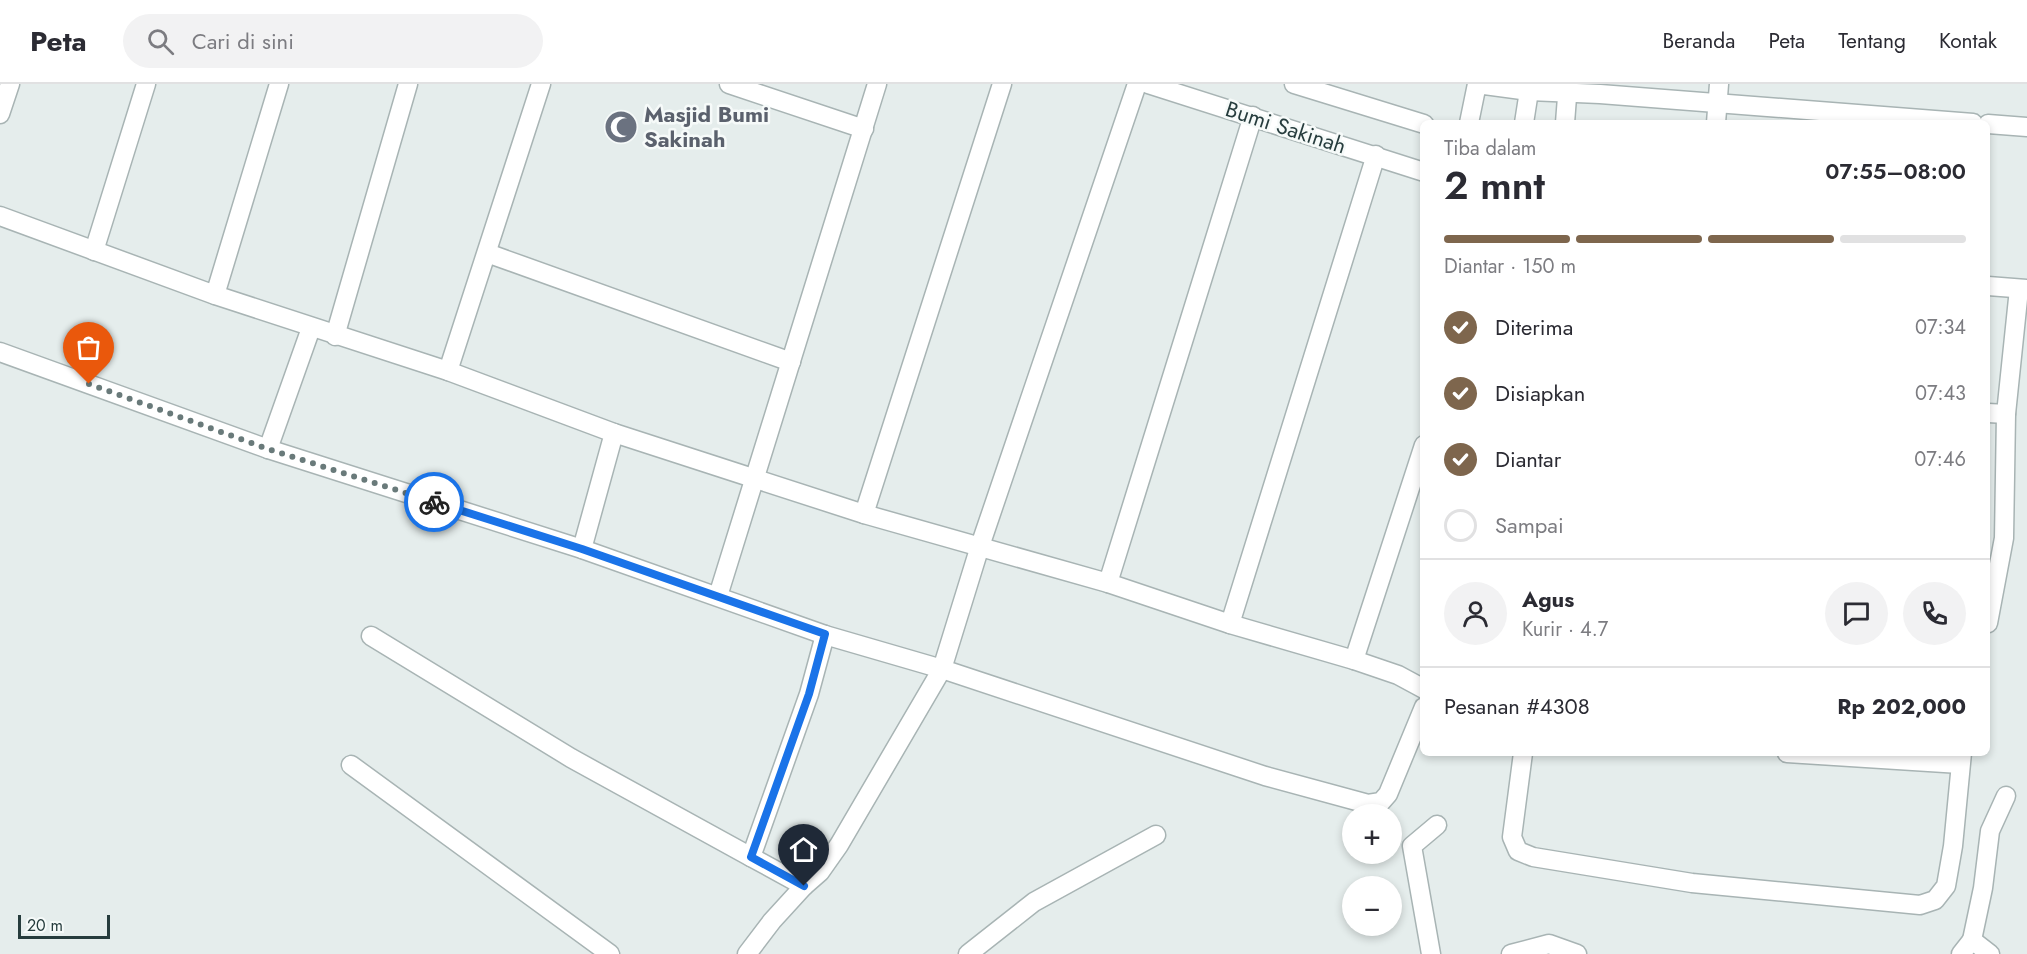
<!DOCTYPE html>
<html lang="id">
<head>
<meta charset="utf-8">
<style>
	body { margin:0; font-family:Jost,sans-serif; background:#f2f2f3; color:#2b2b33; height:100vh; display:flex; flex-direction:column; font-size:22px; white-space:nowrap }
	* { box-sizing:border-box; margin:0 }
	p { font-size:20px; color:#7c7c81 }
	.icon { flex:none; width:33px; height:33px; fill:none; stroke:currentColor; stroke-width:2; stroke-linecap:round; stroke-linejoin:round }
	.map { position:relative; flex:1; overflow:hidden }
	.sheet { position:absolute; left:1420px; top:36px; width:570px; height:636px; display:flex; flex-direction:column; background:#fff; border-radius:9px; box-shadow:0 3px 9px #0003 }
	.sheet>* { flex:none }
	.controls { position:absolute; left:1342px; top:720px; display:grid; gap:12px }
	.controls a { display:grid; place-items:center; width:60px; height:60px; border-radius:50%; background:#fff; box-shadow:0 3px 9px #0003; font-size:30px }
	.scale { position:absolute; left:18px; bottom:15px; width:92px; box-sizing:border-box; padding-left:6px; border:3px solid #263c3d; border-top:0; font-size:16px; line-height:21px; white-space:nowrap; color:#263c3d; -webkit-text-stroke:4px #f6faf9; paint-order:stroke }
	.pin { position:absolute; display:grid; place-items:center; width:51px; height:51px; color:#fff; margin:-62px -26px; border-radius:50% 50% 50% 0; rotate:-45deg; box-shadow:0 0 6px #0007 }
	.pin .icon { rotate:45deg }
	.courier { position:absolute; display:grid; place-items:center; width:60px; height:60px; margin:-30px; border:4px solid #1a73e8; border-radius:50%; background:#fff; color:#222; box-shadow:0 2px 8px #0007 }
	.headline em { font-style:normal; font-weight:600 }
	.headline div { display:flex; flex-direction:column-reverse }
	.headline { display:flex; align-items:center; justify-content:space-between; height:102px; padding:0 24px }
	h1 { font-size:39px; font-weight:600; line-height:45px }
	.bar { display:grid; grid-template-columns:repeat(4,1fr); gap:9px 6px; align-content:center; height:72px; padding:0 24px }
	.bar i { height:8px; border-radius:4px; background:#e1e1e2 }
	.bar .selected { background:#7e664d }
	.bar p { grid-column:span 4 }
	.line { display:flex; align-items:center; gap:15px; padding:0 24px; border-top:2px solid #e1e1e2 }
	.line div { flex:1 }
	.round { display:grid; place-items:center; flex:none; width:63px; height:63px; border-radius:32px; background:#f2f2f3 }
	ol { padding:0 24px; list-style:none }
	li { display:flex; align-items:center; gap:18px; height:66px }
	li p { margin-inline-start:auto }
	li .icon { padding:6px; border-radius:50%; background:#7e664d; color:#fff; stroke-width:4 }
	li:last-child { color:#7c7c81 }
	li i { width:33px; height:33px; border:3px solid #e1e1e2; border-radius:50% }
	header { display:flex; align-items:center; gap:36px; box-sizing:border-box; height:84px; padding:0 30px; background:#fff; border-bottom:2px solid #e1e1e2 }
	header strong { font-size:28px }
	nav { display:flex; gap:33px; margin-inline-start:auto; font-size:21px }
	.search { width:420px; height:54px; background:#f2f2f3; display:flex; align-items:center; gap:15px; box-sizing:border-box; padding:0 21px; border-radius:33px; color:#7c7c81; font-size:22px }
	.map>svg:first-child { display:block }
</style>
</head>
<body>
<header>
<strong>Peta</strong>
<div class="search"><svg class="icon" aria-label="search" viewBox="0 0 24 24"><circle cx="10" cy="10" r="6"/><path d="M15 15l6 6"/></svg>Cari di sini</div>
<nav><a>Beranda</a><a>Peta</a><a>Tentang</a><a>Kontak</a></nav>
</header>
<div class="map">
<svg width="2027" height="870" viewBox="0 0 2027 870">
	<rect width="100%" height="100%" fill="#e5edec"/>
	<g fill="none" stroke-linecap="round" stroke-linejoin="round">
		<g stroke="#a8b4b4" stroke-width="21">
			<g id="minor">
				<polyline points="729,0 864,45"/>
				<polyline points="1148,0 1424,88"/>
				<polyline points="1294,0 1424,40"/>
				<polyline points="0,30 10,0"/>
				<polyline points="1469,39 1477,0 1529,7 1600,10 1973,39"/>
				<polyline points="1524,39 1529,7"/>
				<polyline points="1565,39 1568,0"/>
				<polyline points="1716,39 1719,0"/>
				<polyline points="1988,40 2027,43"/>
				<polyline points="0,132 215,211 448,287 614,349 864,430 1108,499 1230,540 1354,576 1398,591 1424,605"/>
				<polyline points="94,167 146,0"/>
				<polyline points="487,169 791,278"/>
				<polyline points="1988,202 2027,205"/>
				<polyline points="215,211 279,0"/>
				<polyline points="335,252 408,0"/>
				<polyline points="0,268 268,365 582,465 825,551 942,585 1265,692 1368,720 1381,718 1388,710 1424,623"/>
				<polyline points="448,287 541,0"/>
				<polyline points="1988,329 2006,330"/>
				<polyline points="268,365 311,244"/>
				<polyline points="864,430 1002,0"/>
				<polyline points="582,465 614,349"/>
				<polyline points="1108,499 1253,32"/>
				<polyline points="718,512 877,0"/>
				<polyline points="1988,539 2004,454 2006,330 2019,205"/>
				<polyline points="1230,540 1376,71"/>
				<polyline points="371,552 571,674 751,773"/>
				<polyline points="1354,576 1424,361"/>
				<polyline points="1523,669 1512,753 1518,767 1533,773 1692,799 1920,821 1935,816 1946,802 1953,762 1962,669"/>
				<polyline points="1787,669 1960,680"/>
				<polyline points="351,681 610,870"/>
				<polyline points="804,802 820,788 839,761 942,585 980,462 1137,0"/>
				<polyline points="1972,856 1983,804 1990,747 2006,712"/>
				<polyline points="747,870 772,837 804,802 751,773 809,610 825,551"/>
				<polyline points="968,870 1034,818 1156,751"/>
				<polyline points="1431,870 1412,762 1437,741"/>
				<polyline points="1511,870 1549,860 1577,870"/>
				<polyline points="1961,870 1972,856 1990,870"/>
			</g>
		</g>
		<use href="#minor" stroke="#fff" stroke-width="18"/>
	</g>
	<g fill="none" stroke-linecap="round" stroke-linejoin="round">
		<polyline stroke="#697a7a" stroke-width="6" stroke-dasharray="0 10.8" points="89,300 268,365 434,418"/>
		<polyline stroke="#1a73e8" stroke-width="8" points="434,418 582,465 825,550 809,610 751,773 804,802"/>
	</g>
	<defs>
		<g id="mosque-disc" transform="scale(1.725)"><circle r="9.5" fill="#6b7280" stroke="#f6faf9"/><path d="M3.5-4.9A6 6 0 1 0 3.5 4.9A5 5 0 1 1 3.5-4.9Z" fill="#fff"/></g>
	</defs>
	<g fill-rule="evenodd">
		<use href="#mosque-disc" x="621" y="43"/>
	</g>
	<g text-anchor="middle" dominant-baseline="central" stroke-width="5" stroke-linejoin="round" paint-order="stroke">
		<g font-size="22" font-weight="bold" fill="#5b616d" stroke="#f6faf9" text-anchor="start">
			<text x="644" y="30">Masjid Bumi<tspan x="644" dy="25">Sakinah</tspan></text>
		</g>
		<g font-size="22" fill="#263c3d" stroke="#f6faf9">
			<text transform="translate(1286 43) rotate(18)">Bumi Sakinah</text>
		</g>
	</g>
</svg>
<div class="controls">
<a>+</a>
<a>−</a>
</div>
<div class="scale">20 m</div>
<div class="pin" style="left:89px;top:300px;background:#ea580c"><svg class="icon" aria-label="bag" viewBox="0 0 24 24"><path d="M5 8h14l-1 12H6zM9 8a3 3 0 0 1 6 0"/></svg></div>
<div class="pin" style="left:804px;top:802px;background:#1f2937"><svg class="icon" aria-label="home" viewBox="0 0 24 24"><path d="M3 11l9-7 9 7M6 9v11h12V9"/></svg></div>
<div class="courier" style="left:434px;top:418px"><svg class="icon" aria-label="bike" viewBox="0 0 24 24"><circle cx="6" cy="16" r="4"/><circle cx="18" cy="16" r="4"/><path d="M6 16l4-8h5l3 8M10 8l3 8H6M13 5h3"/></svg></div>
<section class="sheet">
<div class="headline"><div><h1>2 mnt</h1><p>Tiba dalam</p></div><em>07:55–08:00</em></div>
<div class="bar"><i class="selected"></i><i class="selected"></i><i class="selected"></i><i></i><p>Diantar · 150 m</p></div>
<ol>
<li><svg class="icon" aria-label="check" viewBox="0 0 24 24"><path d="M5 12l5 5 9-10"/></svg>Diterima<p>07:34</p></li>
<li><svg class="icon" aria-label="check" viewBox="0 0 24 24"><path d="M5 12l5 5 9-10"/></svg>Disiapkan<p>07:43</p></li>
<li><svg class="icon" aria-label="check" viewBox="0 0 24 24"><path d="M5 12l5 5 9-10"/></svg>Diantar<p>07:46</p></li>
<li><i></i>Sampai</li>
</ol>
<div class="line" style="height:108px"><a class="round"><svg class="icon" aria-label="person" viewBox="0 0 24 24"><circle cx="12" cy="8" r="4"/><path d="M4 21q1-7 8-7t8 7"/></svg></a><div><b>Agus</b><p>Kurir · 4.7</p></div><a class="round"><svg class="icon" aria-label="chat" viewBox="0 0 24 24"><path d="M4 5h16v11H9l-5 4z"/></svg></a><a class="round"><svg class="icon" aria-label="phone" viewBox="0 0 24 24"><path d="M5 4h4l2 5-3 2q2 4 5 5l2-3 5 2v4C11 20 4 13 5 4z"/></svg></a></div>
<div class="line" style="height:78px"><div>Pesanan #4308</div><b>Rp 202,000</b></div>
</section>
</div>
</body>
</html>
